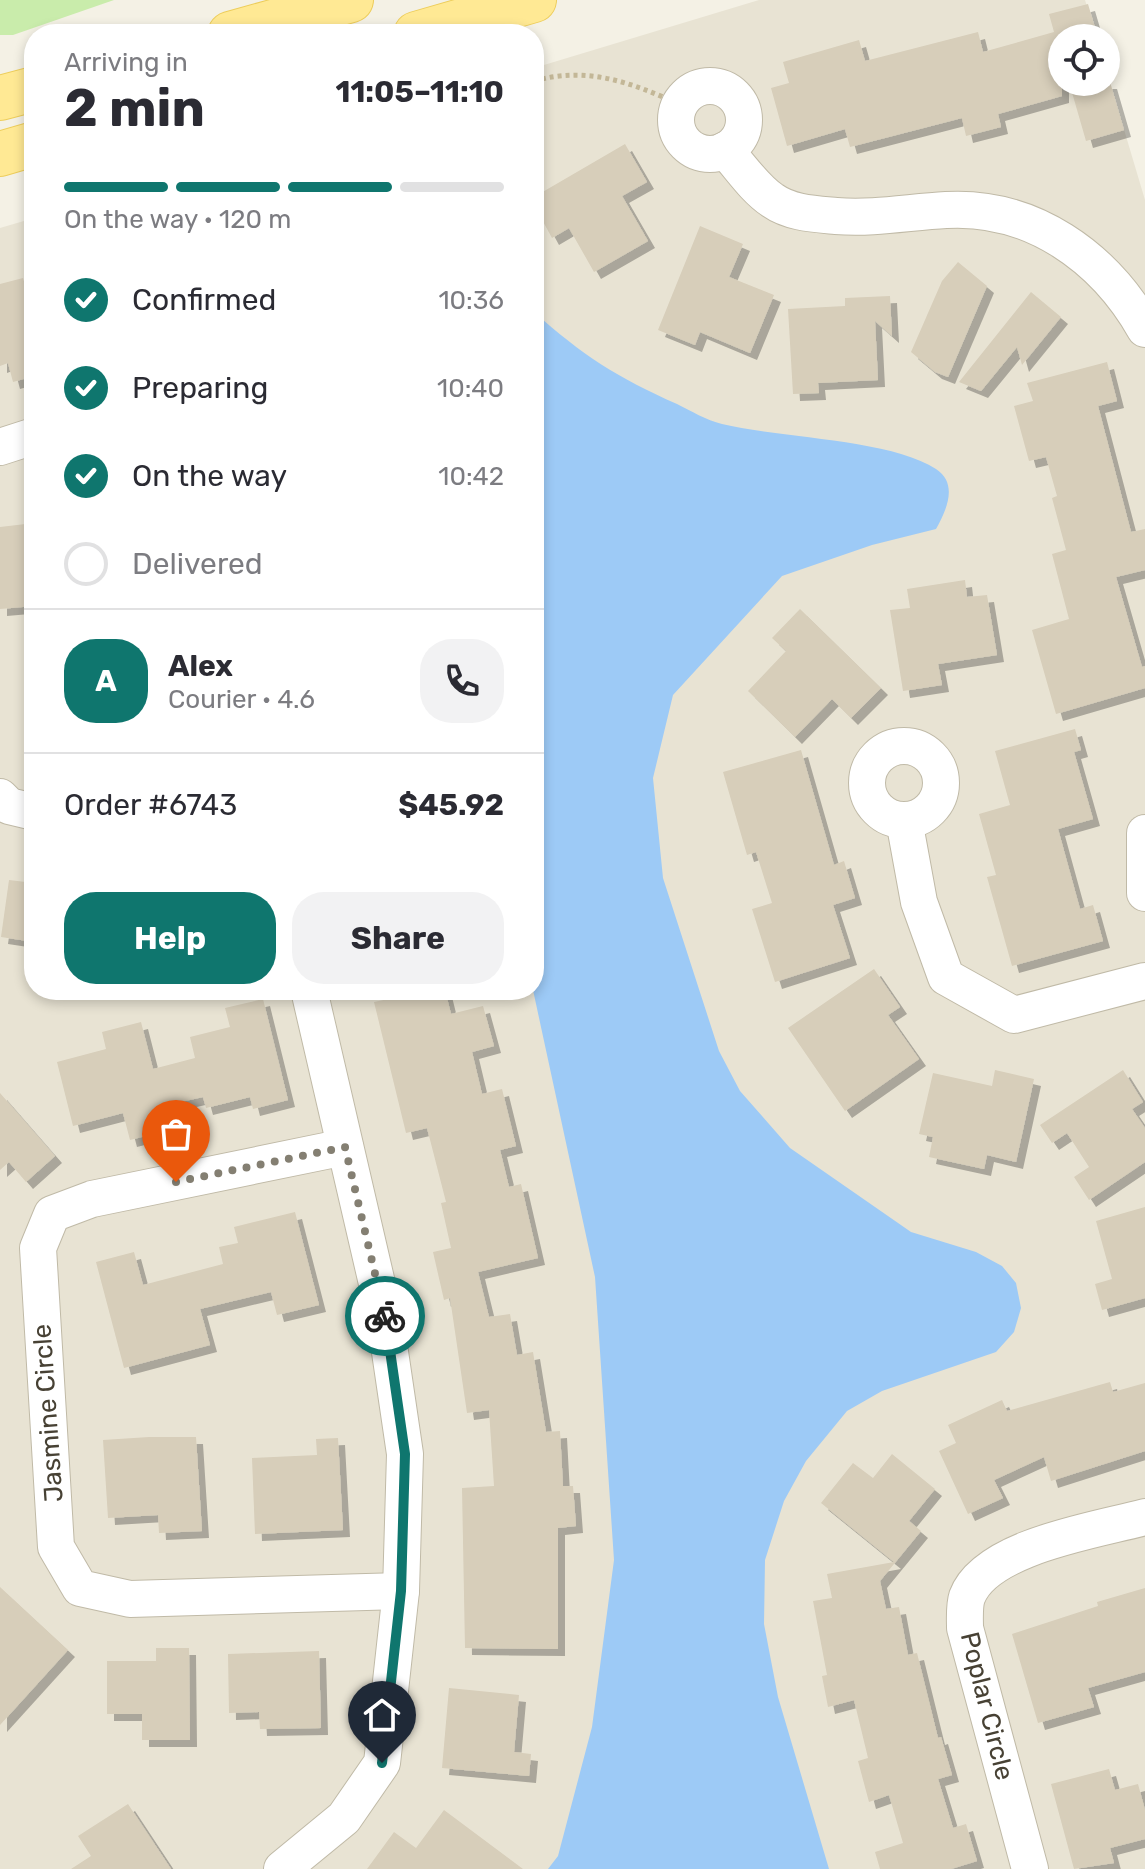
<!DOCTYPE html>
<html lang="en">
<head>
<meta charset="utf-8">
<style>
	body { margin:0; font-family:Rubik,sans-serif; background:#f2f2f3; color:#2b2b33; height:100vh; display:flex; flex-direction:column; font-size:30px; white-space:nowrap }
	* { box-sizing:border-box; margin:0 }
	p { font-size:26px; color:#7c7c81 }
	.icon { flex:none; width:44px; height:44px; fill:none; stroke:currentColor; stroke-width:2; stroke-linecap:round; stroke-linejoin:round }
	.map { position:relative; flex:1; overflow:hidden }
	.panel { position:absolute; left:24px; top:24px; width:520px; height:976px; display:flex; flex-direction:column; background:#fff; border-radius:32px; box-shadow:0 4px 12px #0003 }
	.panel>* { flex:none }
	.buttons { position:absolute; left:1048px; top:24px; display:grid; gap:16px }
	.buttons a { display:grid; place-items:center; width:72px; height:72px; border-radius:50%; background:#fff; box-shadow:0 4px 12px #0003; font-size:40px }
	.pin { position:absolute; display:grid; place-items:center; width:68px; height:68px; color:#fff; margin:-82px -34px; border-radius:50% 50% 50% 0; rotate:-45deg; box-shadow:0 0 8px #0007 }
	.pin .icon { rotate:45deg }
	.courier { position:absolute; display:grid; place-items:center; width:80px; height:80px; margin:-40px; border:6px solid #0f766e; border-radius:50%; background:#fff; color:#222; box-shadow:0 2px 10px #0007 }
	.overview em { font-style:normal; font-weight:700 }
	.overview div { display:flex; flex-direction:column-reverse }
	.overview { display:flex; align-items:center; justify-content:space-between; height:136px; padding:0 40px }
	h1 { font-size:52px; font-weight:700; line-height:60px }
	.bar { display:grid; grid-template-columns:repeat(4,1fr); gap:12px 8px; align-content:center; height:96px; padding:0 40px }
	.bar i { height:10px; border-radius:6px; background:#e1e1e2 }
	.bar .on { background:#0f766e }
	.bar p { grid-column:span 4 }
	.line { display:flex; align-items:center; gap:20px; padding:0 40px; border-top:2px solid #e1e1e2 }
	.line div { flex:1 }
	.round { display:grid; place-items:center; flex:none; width:84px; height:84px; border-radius:32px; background:#f2f2f3 }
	ol { padding:0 40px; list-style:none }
	li { display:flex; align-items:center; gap:24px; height:88px }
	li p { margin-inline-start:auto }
	li .icon { padding:8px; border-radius:50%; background:#0f766e; color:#fff; stroke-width:4 }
	li:last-child { color:#7c7c81 }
	li i { width:44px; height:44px; border:4px solid #e1e1e2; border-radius:50% }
	.action { display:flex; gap:16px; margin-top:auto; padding:16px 40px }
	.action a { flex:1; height:92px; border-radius:32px; background:#0f766e; color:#fff; font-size:32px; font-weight:700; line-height:92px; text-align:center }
	.action a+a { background:#f2f2f3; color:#2b2b33 }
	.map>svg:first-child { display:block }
</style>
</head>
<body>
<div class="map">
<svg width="1145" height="1869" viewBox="0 0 1145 1869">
	<defs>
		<filter id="shadow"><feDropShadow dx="7" dy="7" stdDeviation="0" flood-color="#0004"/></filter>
	</defs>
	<rect width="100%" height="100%" fill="#f4f1e5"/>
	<polygon fill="#e8e3d3" points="759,0 1085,0 1097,38 1062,38 1062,82 1106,82 1106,69 1145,200 1145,1869 0,1869 0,228 34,218 34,990 534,990 534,68"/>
	<polygon fill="#c9ecab" points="0,0 114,0 13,35 0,35"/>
	<path fill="#9dcaf6" d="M 534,312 C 582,355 618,378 677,404 C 691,411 706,420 722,424 C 779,438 891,439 936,469 C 959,484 946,511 936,529 L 872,545 L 782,576 L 673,695 L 653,778 L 663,878 L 719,1051 L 740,1091 L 790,1148 L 911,1232 L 976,1252 L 1002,1266 L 1016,1283 L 1021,1308 L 1014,1332 L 996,1352 L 882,1391 L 847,1411 L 806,1461 L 784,1501 L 765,1560 L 764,1624 L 778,1697 L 829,1869 L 548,1869 L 558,1856 L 592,1727 L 614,1560 L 595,1277 L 533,990 Z"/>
	<g fill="#d7ceba" filter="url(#shadow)">
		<polygon points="1088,4 1098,38 1062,38 1062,96 998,114 1001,127 966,136 962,118 850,147 845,129 787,146 771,88 789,83 783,62 859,40 865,61 978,32 983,52 1054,32 1049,14"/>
		<polygon points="1069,82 1110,82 1124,130 1086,141"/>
		<polygon points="625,144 647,182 622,196 648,241 594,272 569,228 552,238 534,205 534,197"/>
		<polygon points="700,226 743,244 729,277 774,295 750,353 700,332 695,345 658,330"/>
		<polygon points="958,262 987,286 948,377 935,372 911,352 942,281"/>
		<polygon points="23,278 34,316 34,376 13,382 8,363 0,366 0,284"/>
		<polygon points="1031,292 1061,317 1022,365 1017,347 981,391 959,382"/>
		<polygon points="890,296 892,336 875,321 878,380 818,383 819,393 793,394 788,309 845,306 845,298"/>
		<polygon points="1107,362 1117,401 1098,406 1131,532 1145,529 1145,570 1116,577 1142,667 1145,666 1145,688 1056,714 1032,630 1069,619 1052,554 1066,550 1052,498 1057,496 1046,457 1029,461 1014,406 1033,401 1027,383"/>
		<polygon points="34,523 34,606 0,609 0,527"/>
		<polygon points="965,580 967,597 987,595 997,655 938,664 942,685 903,691 890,610 910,608 907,589"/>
		<polygon points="800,609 881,688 851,718 832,699 795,737 748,691 786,651 772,638"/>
		<polygon points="1075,729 1081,750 1074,752 1093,819 1058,829 1080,909 1093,905 1103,941 1012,966 987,877 996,875 979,814 1010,805 995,751"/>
		<polygon points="801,750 834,865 844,861 855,898 833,905 850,958 775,982 752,909 772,903 756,852 747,855 723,772"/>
		<polygon points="9,880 34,883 34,942 1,937"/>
		<polygon points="874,969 900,1007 888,1015 919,1059 845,1111 788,1028"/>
		<polygon points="391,990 445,990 451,1014 483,1006 494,1046 472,1052 482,1094 502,1089 516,1146 500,1150 509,1187 521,1184 538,1258 478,1272 489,1317 510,1314 517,1355 533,1352 546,1432 560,1431 563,1486 573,1486 576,1526 558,1528 558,1649 465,1648 462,1488 494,1486 489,1410 467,1413 450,1298 444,1300 433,1252 451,1248 441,1203 446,1202 427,1128 406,1133 374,1002 393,998"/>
		<polygon points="263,999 288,1100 253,1109 250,1097 206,1108 203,1097 163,1106 169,1130 130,1140 123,1113 73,1126 57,1062 106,1049 102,1032 141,1022 153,1069 195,1058 190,1037 230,1027 225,1008"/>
		<polygon points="995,1070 1034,1079 1016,1162 987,1155 984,1169 929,1157 933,1137 919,1134 933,1073 992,1086"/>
		<polygon points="1123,1070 1143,1102 1132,1109 1145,1128 1145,1162 1089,1200 1074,1177 1089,1167 1067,1133 1052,1143 1040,1125"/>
		<polygon points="0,1093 55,1156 26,1182 9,1162 0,1170"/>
		<polygon points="1145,1207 1145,1298 1102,1310 1095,1284 1112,1279 1096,1221"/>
		<polygon points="295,1212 319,1305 277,1315 271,1292 200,1309 210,1345 124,1368 96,1262 134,1252 143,1285 223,1264 219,1247 238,1243 234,1227"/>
		<polygon points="1110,1382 1113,1392 1145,1383 1145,1451 1051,1481 1044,1457 994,1480 1003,1498 968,1514 939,1451 956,1443 948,1425 1002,1400 1007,1411"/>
		<polygon points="149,1437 196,1437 202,1531 159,1533 158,1515 108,1518 103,1440"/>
		<polygon points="338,1438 343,1530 255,1534 252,1458 317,1455 316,1439"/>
		<polygon points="892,1454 935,1489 909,1521 921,1531 880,1581 886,1609 899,1607 908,1655 917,1653 938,1738 941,1737 952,1775 938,1779 953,1828 966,1824 977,1861 951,1869 880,1869 875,1852 903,1843 889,1795 869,1802 858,1761 868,1758 854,1700 828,1707 822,1676 827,1675 813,1601 832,1598 827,1574 894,1562 821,1503 853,1463 873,1478"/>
		<polygon points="0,1587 68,1650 0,1725"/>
		<polygon points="1145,1588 1145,1672 1088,1688 1094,1707 1038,1723 1012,1634 1098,1606 1097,1602"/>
		<polygon points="156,1648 189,1648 190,1740 142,1740 142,1714 107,1714 107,1661 156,1661"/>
		<polygon points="319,1651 321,1728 260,1729 259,1712 229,1713 228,1654"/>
		<polygon points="449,1688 519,1695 514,1752 531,1754 529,1776 442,1768"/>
		<polygon points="1109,1769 1115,1790 1138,1784 1145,1810 1145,1839 1110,1848 1114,1863 1074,1869 1051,1784"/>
		<polygon points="128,1804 171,1869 71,1869 91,1856 78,1836"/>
		<polygon points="444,1810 523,1869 367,1869 394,1832 416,1848"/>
	</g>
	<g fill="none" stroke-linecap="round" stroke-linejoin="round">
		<g stroke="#c0baa7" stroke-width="38">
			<g id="minor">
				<circle cx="710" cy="120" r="34"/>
				<path d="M 725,150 C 740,166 754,188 772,200 C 790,213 814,214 836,216 C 874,219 909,212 946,210 C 1032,205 1104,257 1145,329"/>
				<polyline points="0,447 34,436"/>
				<circle cx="904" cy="783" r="37"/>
				<polyline points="0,797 9,806 34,812"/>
				<polyline points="904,820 919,902 946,977 1014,1015 1145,981"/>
				<polyline points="1145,833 1145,893"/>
				<polyline points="345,1147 92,1199 52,1214 38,1248 56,1547 80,1588 130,1599 401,1591"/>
				<polyline points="282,1869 344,1818 382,1763 401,1591 405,1454 385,1318 309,990"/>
				<path d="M 1030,1869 L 965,1628 C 965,1619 964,1606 967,1597 C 986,1546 1098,1530 1145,1517"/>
			</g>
		</g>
		<g stroke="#edcd5b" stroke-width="46">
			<g id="major">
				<polyline points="230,34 351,0"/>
				<polyline points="416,34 534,0"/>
				<polyline points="0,98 34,89"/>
				<polyline points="0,154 34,144"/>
			</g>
		</g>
		<path stroke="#c3b797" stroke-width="5" stroke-dasharray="4 4" stroke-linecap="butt" d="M 534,81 C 587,66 630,82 679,104"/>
		<use href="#minor" stroke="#fff" stroke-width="36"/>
		<use href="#major" stroke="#ffe994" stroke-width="44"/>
	</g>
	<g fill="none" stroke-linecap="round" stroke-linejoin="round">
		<polyline stroke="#847f72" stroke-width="8" stroke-dasharray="0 14.4" points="176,1182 345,1147 385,1316"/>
		<polyline stroke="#0f766e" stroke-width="10" points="382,1763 401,1591 405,1454 385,1316"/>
	</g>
	<g text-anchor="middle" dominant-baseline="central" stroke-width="7" stroke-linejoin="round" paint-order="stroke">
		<g font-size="26" fill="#474134" stroke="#fff">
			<text transform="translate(48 1413) rotate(-94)">Jasmine Circle</text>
			<text transform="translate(987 1706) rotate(76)">Poplar Circle</text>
		</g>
	</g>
</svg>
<div class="buttons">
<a><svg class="icon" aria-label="locate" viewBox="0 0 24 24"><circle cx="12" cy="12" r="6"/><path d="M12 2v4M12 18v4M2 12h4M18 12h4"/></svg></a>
</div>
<div class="pin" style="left:176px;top:1182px;background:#ea580c"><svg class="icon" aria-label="bag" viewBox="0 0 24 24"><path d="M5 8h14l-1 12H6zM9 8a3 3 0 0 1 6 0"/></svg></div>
<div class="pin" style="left:382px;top:1763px;background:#1f2937"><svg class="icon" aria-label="home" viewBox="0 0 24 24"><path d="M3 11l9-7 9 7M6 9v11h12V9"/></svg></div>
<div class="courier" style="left:385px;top:1316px"><svg class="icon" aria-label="bike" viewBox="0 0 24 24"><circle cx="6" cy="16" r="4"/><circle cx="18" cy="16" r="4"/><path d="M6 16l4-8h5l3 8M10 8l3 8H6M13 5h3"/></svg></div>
<section class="panel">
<div class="overview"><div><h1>2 min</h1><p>Arriving in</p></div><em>11:05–11:10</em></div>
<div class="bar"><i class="on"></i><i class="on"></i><i class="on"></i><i></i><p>On the way · 120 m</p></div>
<ol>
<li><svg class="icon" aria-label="check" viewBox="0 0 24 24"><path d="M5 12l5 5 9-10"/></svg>Confirmed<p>10:36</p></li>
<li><svg class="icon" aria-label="check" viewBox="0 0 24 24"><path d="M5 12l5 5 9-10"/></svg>Preparing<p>10:40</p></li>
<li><svg class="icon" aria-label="check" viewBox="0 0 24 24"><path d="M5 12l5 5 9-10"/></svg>On the way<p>10:42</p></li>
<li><i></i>Delivered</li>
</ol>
<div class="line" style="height:144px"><b class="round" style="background:#0f766e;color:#fff">A</b><div><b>Alex</b><p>Courier · 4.6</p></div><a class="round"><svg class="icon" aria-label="phone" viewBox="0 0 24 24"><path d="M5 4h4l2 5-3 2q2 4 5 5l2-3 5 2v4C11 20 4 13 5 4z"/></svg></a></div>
<div class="line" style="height:104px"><div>Order #6743</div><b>$45.92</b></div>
<div class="action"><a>Help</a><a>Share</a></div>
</section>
</div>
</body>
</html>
